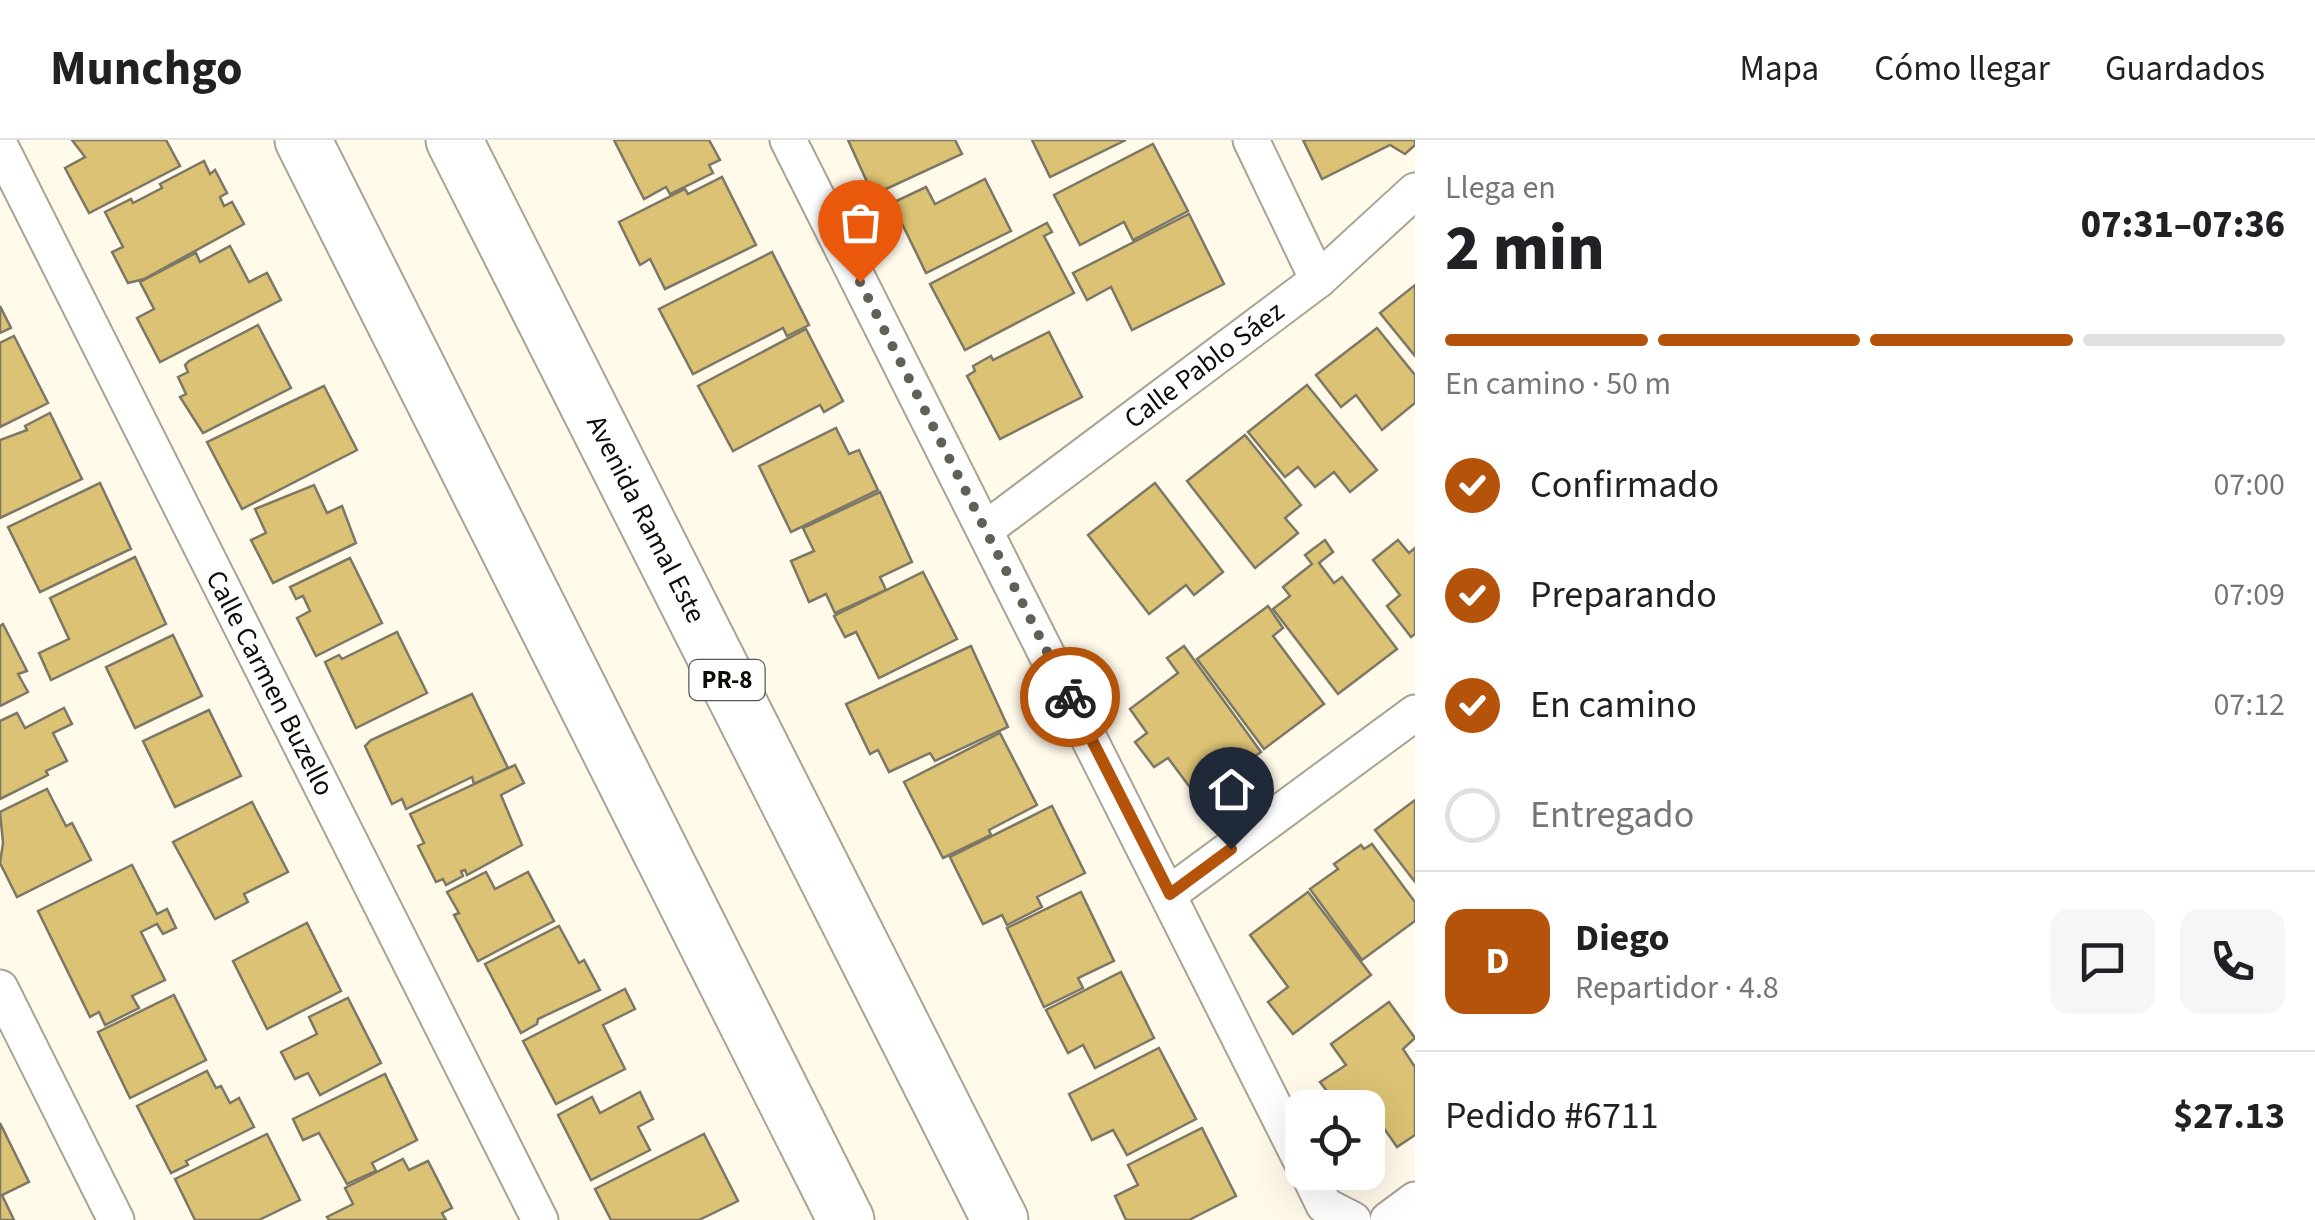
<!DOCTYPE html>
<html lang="es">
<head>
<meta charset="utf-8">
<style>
	body { margin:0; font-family:"Source Sans 3",sans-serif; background:#f6f6f6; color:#202124; height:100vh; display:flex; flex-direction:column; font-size:38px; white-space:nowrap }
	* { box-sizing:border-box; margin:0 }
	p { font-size:32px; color:#757577 }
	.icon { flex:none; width:55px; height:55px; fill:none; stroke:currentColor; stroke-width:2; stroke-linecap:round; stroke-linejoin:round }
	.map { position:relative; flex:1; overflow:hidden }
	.sheet { display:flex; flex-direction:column; background:#fff; width:900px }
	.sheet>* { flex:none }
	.tools { position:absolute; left:1285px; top:950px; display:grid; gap:20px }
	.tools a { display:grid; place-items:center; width:100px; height:100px; border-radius:20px; background:#fff; box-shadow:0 10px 40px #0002; font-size:50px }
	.pin { position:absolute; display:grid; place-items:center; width:85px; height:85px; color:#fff; margin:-102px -42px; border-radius:50% 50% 50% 0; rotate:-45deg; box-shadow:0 0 10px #0007 }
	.pin .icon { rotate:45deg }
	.courier { position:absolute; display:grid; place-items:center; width:100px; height:100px; margin:-50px; border:8px solid #b45309; border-radius:50%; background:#fff; color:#222; box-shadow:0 2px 12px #0007 }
	.summary em { font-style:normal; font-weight:800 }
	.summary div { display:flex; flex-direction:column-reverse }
	.summary { display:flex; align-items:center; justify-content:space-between; height:170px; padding:0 30px }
	h1 { font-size:65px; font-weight:800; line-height:75px }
	.bar { display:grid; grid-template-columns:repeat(4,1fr); gap:15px 10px; align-content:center; height:120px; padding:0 30px }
	.bar i { height:12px; border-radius:8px; background:#e0e0e0 }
	.bar .on { background:#b45309 }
	.bar p { grid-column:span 4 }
	.line { display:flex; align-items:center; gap:25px; padding:0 30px; border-top:2px solid #e0e0e0 }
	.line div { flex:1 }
	.round { display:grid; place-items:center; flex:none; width:105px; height:105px; border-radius:20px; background:#f6f6f6 }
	ol { padding:0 30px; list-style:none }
	li { display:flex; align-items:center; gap:30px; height:110px }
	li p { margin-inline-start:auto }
	li .icon { padding:10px; border-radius:50%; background:#b45309; color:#fff; stroke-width:4 }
	li:last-child { color:#757577 }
	li i { width:55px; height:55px; border:5px solid #e0e0e0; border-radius:50% }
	header { display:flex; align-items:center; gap:60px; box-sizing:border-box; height:140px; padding:0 50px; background:#fff; border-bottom:2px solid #e0e0e0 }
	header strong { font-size:48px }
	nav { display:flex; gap:55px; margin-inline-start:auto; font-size:35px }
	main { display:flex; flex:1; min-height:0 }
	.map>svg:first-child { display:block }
</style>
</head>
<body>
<header>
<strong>Munchgo</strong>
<nav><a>Mapa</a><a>Cómo llegar</a><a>Guardados</a></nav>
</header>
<main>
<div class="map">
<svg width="1415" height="1080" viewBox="0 0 1415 1080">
	<rect width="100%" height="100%" fill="#fffaea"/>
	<g fill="#dbc274" stroke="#7d7866" stroke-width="2.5">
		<polygon points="72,0 166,0 180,26 89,73 65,28 85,17"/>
		<polygon points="614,0 709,0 720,20 709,25 713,33 670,54 666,47 644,59"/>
		<polygon points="848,0 955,0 962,14 873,55"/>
		<polygon points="1032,0 1126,0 1050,37"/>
		<polygon points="1303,0 1415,0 1415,5 1405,14 1390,5 1322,39"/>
		<polygon points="1153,4 1188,71 1133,100 1124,82 1080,105 1054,55"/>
		<polygon points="204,21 210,34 215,30 227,53 220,57 224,66 232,62 244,84 144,139 128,143 112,112 123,107 105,72 131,59 133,63 162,48 160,44"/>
		<polygon points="722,37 756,105 665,149 650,119 640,125 619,82 685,49 688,54"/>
		<polygon points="985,39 1011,91 926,133 892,63 926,47 935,64"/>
		<polygon points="1189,74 1224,144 1132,190 1111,147 1087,160 1073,133"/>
		<polygon points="1047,83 1052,92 1044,96 1074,153 965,210 930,144"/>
		<polygon points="230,106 249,142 267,133 281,160 160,222 137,178 154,169 140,142 196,113 200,122"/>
		<polygon points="772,112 809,185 787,196 783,188 693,234 659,169"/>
		<polygon points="1415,145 1415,216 1380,173"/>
		<polygon points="0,166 11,188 0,193"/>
		<polygon points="258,185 291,248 203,293 180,257 186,254 178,237 188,232 185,225 189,221"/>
		<polygon points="1377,188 1415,235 1415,263 1382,290 1356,255 1341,267 1316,235"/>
		<polygon points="806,189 843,261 824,272 820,265 733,311 698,246"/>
		<polygon points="1049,192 1082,257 1000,299 967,236 975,231 973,226 991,216 993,220"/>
		<polygon points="14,196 48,263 0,287 0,203"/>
		<polygon points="1307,245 1377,330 1350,352 1334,332 1315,347 1298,327 1285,337 1248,292"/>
		<polygon points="324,246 357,310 242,369 207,302"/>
		<polygon points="50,273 82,339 0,378 0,300 27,290 25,286"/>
		<polygon points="836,288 849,314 859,310 878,350 791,392 759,326"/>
		<polygon points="1245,295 1301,365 1285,378 1298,393 1255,428 1187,341"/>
		<polygon points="100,343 131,409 40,452 8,387"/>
		<polygon points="1155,343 1223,432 1194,455 1186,445 1149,474 1088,395"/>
		<polygon points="314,345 327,373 342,366 356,403 273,443 251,400 266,393 255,369"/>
		<polygon points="880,352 912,422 880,437 886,450 835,473 826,454 809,462 791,421 814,411 803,388"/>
		<polygon points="1325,400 1333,412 1319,423 1334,443 1342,437 1397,509 1338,554 1273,469 1290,456 1283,447 1312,424 1305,415"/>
		<polygon points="1398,400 1409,413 1415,408 1415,494 1411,497 1387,466 1400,455 1373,420"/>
		<polygon points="135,417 166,484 51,540 39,513 69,499 50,458"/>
		<polygon points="350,418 382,483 316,516 297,478 310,471 303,456 296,459 290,447"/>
		<polygon points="923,432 957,499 879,538 856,492 845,497 834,476"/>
		<polygon points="1268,466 1283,488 1273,496 1324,564 1264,609 1197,519"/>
		<polygon points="3,484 27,531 18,534 28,552 0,566 0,486"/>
		<polygon points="397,492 427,553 356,588 325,522 339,515 342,519"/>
		<polygon points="173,495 202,556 135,588 106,527"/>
		<polygon points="971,506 1008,587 935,621 930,613 889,632 878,610 870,614 846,564"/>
		<polygon points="1184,506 1261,612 1198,658 1168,618 1154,627 1135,602 1147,593 1130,569 1178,533 1167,518"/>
		<polygon points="472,554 508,628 474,644 472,637 406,669 402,659 392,664 365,606 371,600"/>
		<polygon points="64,568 72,584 53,593 67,621 46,631 48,635 0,659 0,581 17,573 25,588"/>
		<polygon points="209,570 241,636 175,667 143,601"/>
		<polygon points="1000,593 1037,665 989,690 991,695 943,718 904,642"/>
		<polygon points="515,625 524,643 501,655 522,705 467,735 465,730 461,731 463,736 446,745 443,739 436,742 418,706 424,703 410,674"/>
		<polygon points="47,649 66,686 72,683 91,720 17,757 0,723 3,703 0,672"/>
		<polygon points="1415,660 1415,742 1375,690"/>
		<polygon points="252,662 288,732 244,754 248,762 215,779 173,702"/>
		<polygon points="1052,666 1085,733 1037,757 1042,767 1007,785 1002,775 983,784 950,717"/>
		<polygon points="1372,704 1415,762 1415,781 1362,820 1310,749 1338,729 1334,724 1361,705 1364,709"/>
		<polygon points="132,725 157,774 167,769 176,788 163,794 157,784 141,792 165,840 132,856 139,868 105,885 99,872 90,877 38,771"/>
		<polygon points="486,732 495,749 528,732 554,781 478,821 454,775 459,773 447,752"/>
		<polygon points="1081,752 1114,821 1078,838 1083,848 1044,867 1007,788"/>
		<polygon points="1308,752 1371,835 1293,894 1268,862 1288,847 1250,795"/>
		<polygon points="307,783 341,851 267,889 233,821"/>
		<polygon points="559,786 579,823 584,820 600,850 538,879 537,884 521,893 485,824"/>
		<polygon points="1121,832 1154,898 1095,928 1083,905 1068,913 1046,870"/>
		<polygon points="625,849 635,869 603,885 625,929 556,964 523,901"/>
		<polygon points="174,855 206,920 130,958 98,892"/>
		<polygon points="348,858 381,923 320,955 308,933 295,939 281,912 317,894 309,877"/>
		<polygon points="1389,862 1415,898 1403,909 1415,927 1415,995 1397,1007 1365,961 1355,968 1340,968 1320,942 1346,925 1331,904"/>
		<polygon points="1159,908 1196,979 1127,1015 1113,990 1092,1000 1069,954"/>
		<polygon points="207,931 216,948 221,946 230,963 239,958 254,987 186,1021 188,1025 171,1033 137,966"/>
		<polygon points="385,934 417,1000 372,1023 376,1031 347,1044 319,993 303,1000 293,979"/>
		<polygon points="640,952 653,979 638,987 650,1010 591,1040 558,975 592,957 600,973"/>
		<polygon points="0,983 29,1042 2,1055 14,1080 0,1080"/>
		<polygon points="1202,988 1236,1056 1189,1080 1126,1080 1115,1056 1138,1045 1128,1025"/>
		<polygon points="267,994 300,1060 259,1080 195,1080 175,1039"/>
		<polygon points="704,994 738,1061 699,1080 611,1080 595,1049"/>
		<polygon points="403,1019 409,1030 428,1021 452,1068 442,1073 446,1080 329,1080 327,1077 353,1064 345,1048"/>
	</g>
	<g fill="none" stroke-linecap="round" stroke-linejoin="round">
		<g stroke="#a9a391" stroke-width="39">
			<g id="street">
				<polyline points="788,0 1302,1022"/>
				<polyline points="1251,0 1318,140"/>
				<polyline points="0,6 540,1080"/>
				<polyline points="986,389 1318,140 1415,51"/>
				<polyline points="1169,754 1415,573"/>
				<polyline points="0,848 116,1080"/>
				<polyline points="1308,1032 1324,1065 1353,1080"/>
				<polyline points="1388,1080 1415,1060"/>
			</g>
		</g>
		<g stroke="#a9a391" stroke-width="59">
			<g id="primary">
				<polyline points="303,0 846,1080"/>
				<polyline points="454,0 1000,1080"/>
			</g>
		</g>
		<use href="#street" stroke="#fff" stroke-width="35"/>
		<use href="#primary" stroke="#fff" stroke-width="55"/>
	</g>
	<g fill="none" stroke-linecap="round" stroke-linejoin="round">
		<polyline stroke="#625f56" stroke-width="10" stroke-dasharray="0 18" points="860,142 1070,557"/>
		<polyline stroke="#b45309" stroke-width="12" points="1070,557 1170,754 1231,709"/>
	</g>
	<g text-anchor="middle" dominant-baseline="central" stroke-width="8" stroke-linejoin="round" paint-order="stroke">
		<rect fill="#fff" stroke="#565551" stroke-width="2.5" x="689.5" y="520" width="75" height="40" rx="8"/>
		<g font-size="25" font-weight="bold" fill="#0e0c06">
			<text x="727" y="540">PR-8</text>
		</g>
		<g font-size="28" fill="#0e0c06" stroke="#fff">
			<text transform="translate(1204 225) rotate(-37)">Calle Pablo Sáez</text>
			<text transform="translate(646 379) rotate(63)">Avenida Ramal Este</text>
			<text transform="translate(270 543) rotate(63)">Calle Carmen Buzello</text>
		</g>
	</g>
</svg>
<div class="tools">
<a><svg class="icon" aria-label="locate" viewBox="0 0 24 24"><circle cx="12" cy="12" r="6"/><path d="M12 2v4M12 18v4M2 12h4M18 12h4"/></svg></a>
</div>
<div class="pin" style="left:860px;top:142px;background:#ea580c"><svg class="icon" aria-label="bag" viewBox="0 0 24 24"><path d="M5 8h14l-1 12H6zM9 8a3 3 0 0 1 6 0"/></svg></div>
<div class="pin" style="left:1231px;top:709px;background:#1f2937"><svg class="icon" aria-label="home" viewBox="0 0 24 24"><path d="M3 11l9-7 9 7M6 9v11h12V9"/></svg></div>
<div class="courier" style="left:1070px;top:557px"><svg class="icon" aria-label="bike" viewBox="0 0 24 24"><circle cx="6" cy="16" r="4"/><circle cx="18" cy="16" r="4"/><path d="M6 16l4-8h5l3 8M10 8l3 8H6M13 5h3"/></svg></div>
</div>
<section class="sheet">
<div class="summary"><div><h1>2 min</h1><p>Llega en</p></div><em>07:31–07:36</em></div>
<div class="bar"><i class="on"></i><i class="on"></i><i class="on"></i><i></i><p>En camino · 50 m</p></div>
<ol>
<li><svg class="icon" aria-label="check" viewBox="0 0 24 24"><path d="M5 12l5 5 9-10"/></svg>Confirmado<p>07:00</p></li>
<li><svg class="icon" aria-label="check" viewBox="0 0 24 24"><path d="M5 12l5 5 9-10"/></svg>Preparando<p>07:09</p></li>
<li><svg class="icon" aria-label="check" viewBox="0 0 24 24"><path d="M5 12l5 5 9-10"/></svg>En camino<p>07:12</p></li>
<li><i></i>Entregado</li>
</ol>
<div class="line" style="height:180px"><b class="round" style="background:#b45309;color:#fff">D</b><div><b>Diego</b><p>Repartidor · 4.8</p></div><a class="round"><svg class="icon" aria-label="chat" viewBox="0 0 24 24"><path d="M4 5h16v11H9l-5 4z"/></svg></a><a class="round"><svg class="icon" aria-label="phone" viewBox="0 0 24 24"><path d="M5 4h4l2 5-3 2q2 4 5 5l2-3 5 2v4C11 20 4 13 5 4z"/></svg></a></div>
<div class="line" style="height:130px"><div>Pedido #6711</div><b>$27.13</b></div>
</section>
</main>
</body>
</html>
